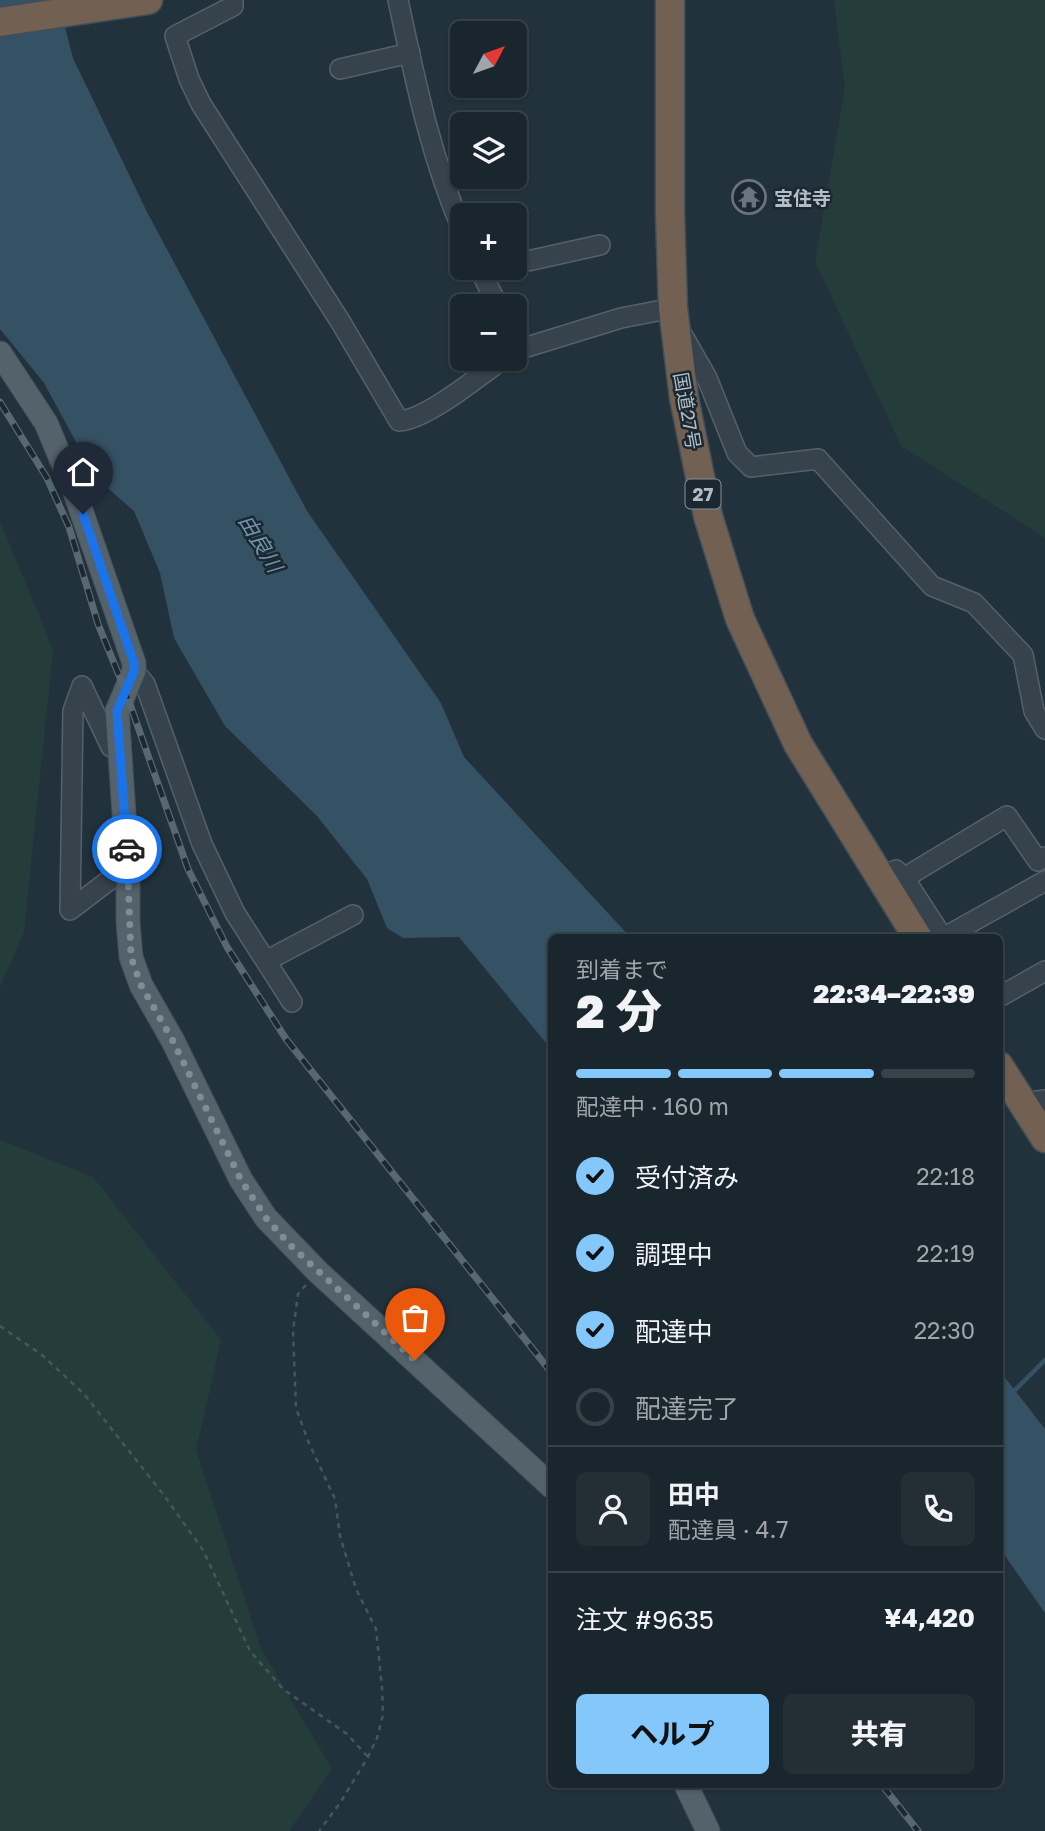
<!DOCTYPE html>
<html lang="ja">
<head>
<meta charset="utf-8">
<style>
	body { margin:0; font-family:"Golos Text","Noto Sans JP",sans-serif; background:#232e35; color:#f1f3f6; height:100vh; display:flex; flex-direction:column; font-size:26px; white-space:nowrap }
	* { box-sizing:border-box; margin:0 }
	p { font-size:23px; color:#9fa5aa }
	.icon { flex:none; width:38px; height:38px; fill:none; stroke:currentColor; stroke-width:2; stroke-linecap:round; stroke-linejoin:round }
	.map { position:relative; flex:1; overflow:hidden }
	.drawer { position:absolute; left:548px; top:934px; width:455px; height:854px; display:flex; flex-direction:column; background:#1a262d; border-radius:10px; box-shadow:0 2px 5px #0004,0 0 0 2px #384349 }
	.drawer>* { flex:none }
	.needle { width:46px; rotate:49deg }
	.fabs { position:absolute; left:450px; top:21px; display:grid; gap:14px }
	.fabs a { display:grid; place-items:center; width:77px; height:77px; border-radius:10px; background:#1a262d; box-shadow:0 2px 5px #0004,0 0 0 2px #384349; font-size:35px }
	.pin { position:absolute; display:grid; place-items:center; width:60px; height:60px; color:#fff; margin:-72px -30px; border-radius:50% 50% 50% 0; rotate:-45deg; box-shadow:0 0 7px #0007 }
	.pin .icon { rotate:45deg }
	.courier { position:absolute; display:grid; place-items:center; width:70px; height:70px; margin:-35px; border:5px solid #1a73e8; border-radius:50%; background:#fff; color:#222; box-shadow:0 2px 9px #0007 }
	.overview em { font-style:normal; font-weight:800 }
	.overview div { display:flex; flex-direction:column-reverse }
	.overview { display:flex; align-items:center; justify-content:space-between; height:119px; padding:0 28px }
	h1 { font-size:46px; font-weight:800; line-height:52px }
	.bar { display:grid; grid-template-columns:repeat(4,1fr); gap:10px 7px; align-content:center; height:84px; padding:0 28px }
	.bar i { height:9px; border-radius:5px; background:#384349 }
	.bar .selected { background:#84c7fa }
	.bar p { grid-column:span 4 }
	.line { display:flex; align-items:center; gap:18px; padding:0 28px; border-top:2px solid #384349 }
	.line div { flex:1 }
	.round { display:grid; place-items:center; flex:none; width:74px; height:74px; border-radius:10px; background:#232e35 }
	ol { padding:0 28px; list-style:none }
	li { display:flex; align-items:center; gap:21px; height:77px }
	li p { margin-inline-start:auto }
	li .icon { padding:7px; border-radius:50%; background:#84c7fa; color:#111; stroke-width:4 }
	li:last-child { color:#9fa5aa }
	li i { width:38px; height:38px; border:4px solid #384349; border-radius:50% }
	.cta { display:flex; gap:14px; margin-top:auto; padding:14px 28px }
	.cta a { flex:1; height:80px; border-radius:10px; background:#84c7fa; color:#111; font-size:28px; font-weight:800; line-height:80px; text-align:center }
	.cta a+a { background:#232e35; color:#f1f3f6 }
	.map>svg:first-child { display:block }
</style>
</head>
<body>
<div class="map">
<svg width="1045" height="1831" viewBox="0 0 1045 1831">
	<rect width="100%" height="100%" fill="#22323c"/>
	<g fill="#243d3b">
		<polygon points="834,0 1045,0 1045,540 1044,537 901,446 815,261 845,88"/>
		<polygon points="0,521 53,650 24,932 0,987 0,993"/>
		<polygon points="0,1140 93,1177 221,1340 196,1450 261,1649 332,1769 289,1831 0,1831"/>
	</g>
	<g fill="#355164">
		<polygon points="0,0 58,0 73,58 146,210 307,511 441,703 464,757 631,938 551,938 551,1049 459,937 403,938 387,928 367,879 317,816 225,726 174,638 160,573 134,511 95,477 44,383 0,329"/>
		<polygon points="999,1370 1045,1429 1045,1613 999,1547"/>
	</g>
	<g fill="none" stroke-linecap="round" stroke-linejoin="round">
		<polyline stroke="#355164" stroke-width="4.5" points="1011,1394 1045,1360"/>
		<g stroke="#54616a" stroke-width="22">
			<g id="minor">
				<path d="M 233,0 L 233,6 L 175,36 L 189,79 L 201,104 L 340,321 L 399,421 C 426,420 479,376 503,359"/>
				<path d="M 398,0 C 415,79 430,155 462,229"/>
				<polyline points="340,69 410,53"/>
				<polyline points="514,264 600,245"/>
				<polyline points="479,268 498,306"/>
				<polyline points="678,335 683,336 707,378 737,453 751,467 818,459 932,586 974,603 1023,655 1034,711 1045,729"/>
				<polyline points="514,351 621,318 673,308"/>
				<polyline points="134,671 145,684 202,844 235,913 292,1002"/>
				<polyline points="121,743 111,747 82,686 73,711 70,910 112,878 128,872"/>
				<polyline points="904,878 943,938 1045,881"/>
				<polyline points="881,879 896,870 904,878 1007,816 1038,861 1045,857"/>
				<polyline points="266,961 353,915"/>
				<polyline points="999,997 1045,971"/>
				<polyline points="1023,1103 1045,1100"/>
			</g>
		</g>
		<g stroke="#424f58" stroke-width="25">
			<g id="major">
				<polyline points="0,353 46,423 74,490 134,663 134,671 117,711 128,872 128,922 131,957 141,985 173,1041 241,1180 266,1218 317,1271 551,1486"/>
				<polyline points="686,1785 708,1831"/>
			</g>
		</g>
		<g stroke="#414e57" stroke-width="31">
			<g id="highway">
				<polyline points="670,0 670,214 673,308 684,398 708,516 740,619 798,744 918,938"/>
				<polyline points="0,22 148,0"/>
				<polyline points="999,1066 1045,1138"/>
			</g>
		</g>
		<g stroke="#425958" stroke-width="2.5" stroke-dasharray="5 5" stroke-linecap="butt">
			<polyline points="306,1285 298,1294 293,1331 296,1408 308,1441 335,1499 340,1536 356,1589 376,1629 382,1687 383,1715 377,1738 368,1757 340,1803 319,1831"/>
			<polyline points="0,1326 42,1355 84,1394 163,1494 203,1550 250,1651 283,1689 347,1734 368,1757"/>
		</g>
		<use href="#minor" stroke="#36434c" stroke-width="19"/>
		<use href="#major" stroke="#54626c" stroke-width="23"/>
		<use href="#highway" stroke="#726053" stroke-width="28"/>
		<g stroke="#586873" stroke-width="7">
			<g id="rail">
				<polyline points="0,402 47,478 69,527 98,624 125,690 188,869 227,947 286,1039 551,1372"/>
				<polyline points="882,1785 918,1831"/>
			</g>
		</g>
		<use href="#rail" stroke="#1b2831" stroke-width="4.5" stroke-dasharray="13" stroke-linecap="butt"/>
	</g>
	<g fill="none" stroke-linecap="round" stroke-linejoin="round">
		<polyline stroke="#7f8d97" stroke-width="7" stroke-dasharray="0 12.6" points="127,849 131,957 141,985 173,1041 241,1180 266,1218 290,1245 415,1360"/>
		<polyline stroke="#1a73e8" stroke-width="9" points="83,514 134,663 134,671 117,711 127,849"/>
	</g>
	<defs>
		<g id="temple-ring" transform="scale(1.75)"><circle r="9.5" fill="#1b2831" stroke="#6b7280" stroke-width="1.5"/><path d="M0-6L5-2H3V0L6.5 2.5H4V6H1.5V3h-3V6H-4V2.5H-6.5L-3 0V-2H-5Z" fill="#6b7280"/></g>
	</defs>
	<g fill-rule="evenodd">
		<use href="#temple-ring" x="749" y="197"/>
	</g>
	<g text-anchor="middle" dominant-baseline="central" stroke-width="5" stroke-linejoin="round" paint-order="stroke">
		<rect fill="#1b2831" stroke="#84919b" stroke-width="2" x="685.5" y="479.5" width="35" height="29" rx="5"/>
		<g font-size="18" font-weight="bold" fill="#b1bec8">
			<text x="703" y="494">27</text>
		</g>
		<g font-size="19" font-weight="bold" fill="#b1bec8" stroke="#1b2831" text-anchor="start">
			<text x="774" y="197">宝住寺</text>
		</g>
		<g font-size="19" fill="#b1bec8" stroke="#1b2831">
			<text transform="translate(688 411) rotate(80)">国道27号</text>
		</g>
		<g font-size="21" font-style="italic" fill="#7095ac" stroke="#1b2831">
			<text transform="translate(261 543) rotate(59)">由良川</text>
		</g>
	</g>
</svg>
<div class="fabs">
<a><svg class="needle" viewBox="-14 -14 28 28"><path d="M0-13l5 13h-10z" fill="#e53935"/><path d="M0 13l5-13h-10z" fill="#9fa5aa"/></svg></a>
<a><svg class="icon" aria-label="layers" viewBox="0 0 24 24"><path d="M12 4l9 5-9 5-9-5zM3 14l9 5 9-5"/></svg></a>
<a>+</a>
<a>−</a>
</div>
<div class="pin" style="left:415px;top:1360px;background:#ea580c"><svg class="icon" aria-label="bag" viewBox="0 0 24 24"><path d="M5 8h14l-1 12H6zM9 8a3 3 0 0 1 6 0"/></svg></div>
<div class="pin" style="left:83px;top:514px;background:#1f2937"><svg class="icon" aria-label="home" viewBox="0 0 24 24"><path d="M3 11l9-7 9 7M6 9v11h12V9"/></svg></div>
<div class="courier" style="left:127px;top:849px"><svg class="icon" aria-label="car" viewBox="0 0 24 24"><path d="M5 17H2v-5l4-1 3-4h7l3 4 3 1v5h-3M9 17h6M6 11h13"/><circle cx="7" cy="17" r="2"/><circle cx="17" cy="17" r="2"/></svg></div>
<section class="drawer">
<div class="overview"><div><h1>2 分</h1><p>到着まで</p></div><em>22:34–22:39</em></div>
<div class="bar"><i class="selected"></i><i class="selected"></i><i class="selected"></i><i></i><p>配達中 · 160 m</p></div>
<ol>
<li><svg class="icon" aria-label="check" viewBox="0 0 24 24"><path d="M5 12l5 5 9-10"/></svg>受付済み<p>22:18</p></li>
<li><svg class="icon" aria-label="check" viewBox="0 0 24 24"><path d="M5 12l5 5 9-10"/></svg>調理中<p>22:19</p></li>
<li><svg class="icon" aria-label="check" viewBox="0 0 24 24"><path d="M5 12l5 5 9-10"/></svg>配達中<p>22:30</p></li>
<li><i></i>配達完了</li>
</ol>
<div class="line" style="height:126px"><a class="round"><svg class="icon" aria-label="person" viewBox="0 0 24 24"><circle cx="12" cy="8" r="4"/><path d="M4 21q1-7 8-7t8 7"/></svg></a><div><b>田中</b><p>配達員 · 4.7</p></div><a class="round"><svg class="icon" aria-label="phone" viewBox="0 0 24 24"><path d="M5 4h4l2 5-3 2q2 4 5 5l2-3 5 2v4C11 20 4 13 5 4z"/></svg></a></div>
<div class="line" style="height:91px"><div>注文 #9635</div><b>¥4,420</b></div>
<div class="cta"><a>ヘルプ</a><a>共有</a></div>
</section>
</div>
</body>
</html>
